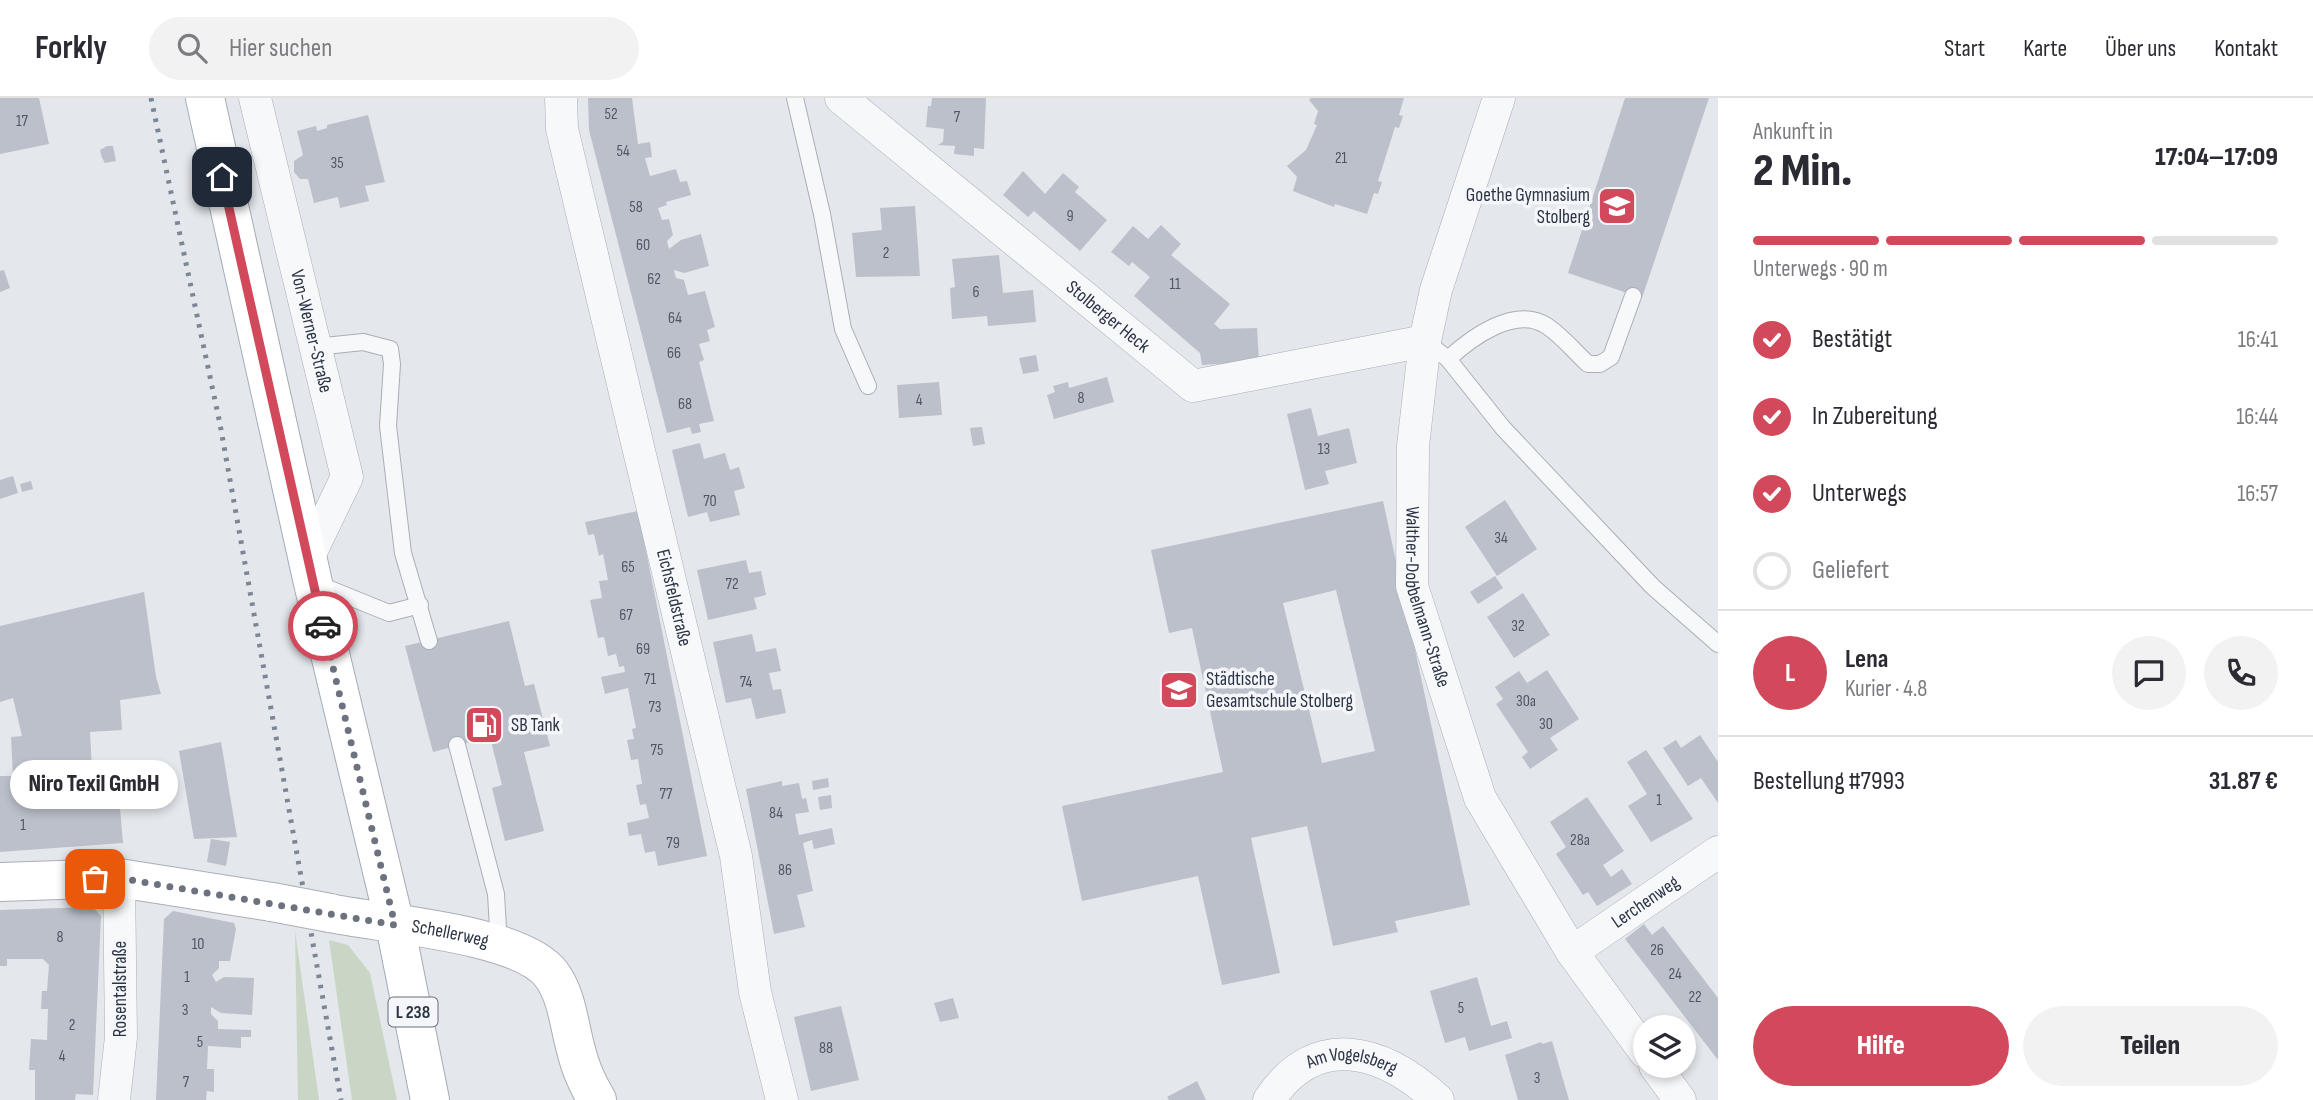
<!DOCTYPE html>
<html lang="de">
<head>
<meta charset="utf-8">
<style>
	body { margin:0; font-family:"Sofia Sans Condensed",sans-serif; background:#f2f2f3; color:#2b2b33; height:100vh; display:flex; flex-direction:column; font-size:26px; white-space:nowrap }
	* { box-sizing:border-box; margin:0 }
	p { font-size:23px; color:#7c7c81 }
	.icon { flex:none; width:38px; height:38px; fill:none; stroke:currentColor; stroke-width:2; stroke-linecap:round; stroke-linejoin:round }
	.map { position:relative; flex:1; overflow:hidden }
	.drawer { display:flex; flex-direction:column; background:#fff; width:595px }
	.drawer>* { flex:none }
	.buttons { position:absolute; left:1633px; top:917px; display:grid; gap:14px }
	.buttons a { display:grid; place-items:center; width:63px; height:63px; border-radius:50%; background:#fff; box-shadow:0 4px 10px #0003; font-size:35px }
	.pin { position:absolute; display:grid; place-items:center; width:60px; height:60px; color:#fff; margin:-30px; border-radius:14px; box-shadow:0 4px 10px #0006 }
	.courier { position:absolute; display:grid; place-items:center; width:70px; height:70px; margin:-35px; border:5px solid #d1495b; border-radius:50%; background:#fff; color:#222; box-shadow:0 2px 9px #0007 }
	.bubble { position:absolute; height:49px; border-radius:24px; background:#fff; box-shadow:0 4px 10px #0003; font-size:23px; font-weight:800; line-height:49px; text-align:center }
	.head em { font-style:normal; font-weight:800 }
	.head div { display:flex; flex-direction:column-reverse }
	.head { display:flex; align-items:center; justify-content:space-between; height:119px; padding:0 35px }
	h1 { font-size:46px; font-weight:800; line-height:52px }
	.bar { display:grid; grid-template-columns:repeat(4,1fr); gap:10px 7px; align-content:center; height:84px; padding:0 35px }
	.bar i { height:9px; border-radius:5px; background:#e1e1e2 }
	.bar .selected { background:#d1495b }
	.bar p { grid-column:span 4 }
	.line { display:flex; align-items:center; gap:18px; padding:0 35px; border-top:2px solid #e1e1e2 }
	.line div { flex:1 }
	.round { display:grid; place-items:center; flex:none; width:74px; height:74px; border-radius:37px; background:#f2f2f3 }
	ol { padding:0 35px; list-style:none }
	li { display:flex; align-items:center; gap:21px; height:77px }
	li p { margin-inline-start:auto }
	li .icon { padding:7px; border-radius:50%; background:#d1495b; color:#fff; stroke-width:4 }
	li:last-child { color:#7c7c81 }
	li i { width:38px; height:38px; border:4px solid #e1e1e2; border-radius:50% }
	.primary-button { display:flex; gap:14px; margin-top:auto; padding:14px 35px }
	.primary-button a { flex:1; height:80px; border-radius:42px; background:#d1495b; color:#fff; font-size:28px; font-weight:800; line-height:80px; text-align:center }
	.primary-button a+a { background:#f2f2f3; color:#2b2b33 }
	header { display:flex; align-items:center; gap:42px; box-sizing:border-box; height:98px; padding:0 35px; background:#fff; border-bottom:2px solid #e1e1e2 }
	header strong { font-size:33px }
	nav { display:flex; gap:38px; margin-inline-start:auto; font-size:24px }
	.search { width:490px; height:63px; background:#f2f2f3; display:flex; align-items:center; gap:18px; box-sizing:border-box; padding:0 24px; border-radius:38px; color:#7c7c81; font-size:26px }
	main { display:flex; flex:1; min-height:0 }
	.map>svg:first-child { display:block }
</style>
</head>
<body>
<header>
<strong>Forkly</strong>
<div class="search"><svg class="icon" aria-label="search" viewBox="0 0 24 24"><circle cx="10" cy="10" r="6"/><path d="M15 15l6 6"/></svg>Hier suchen</div>
<nav><a>Start</a><a>Karte</a><a>Über uns</a><a>Kontakt</a></nav>
</header>
<main>
<div class="map">
<svg width="1718" height="1002" viewBox="0 0 1718 1002">
	<rect width="100%" height="100%" fill="#e4e7ec"/>
	<g fill="#c9d6c5">
		<polygon points="295,833 319,1002 298,1002"/>
		<polygon points="329,842 348,847 370,875 397,1002 352,1002"/>
	</g>
	<g fill="#bbc0ca" fill-rule="evenodd">
		<polygon points="0,0 39,0 49,46 0,56"/>
		<polygon points="588,0 632,0 638,46 650,44 652,59 645,60 650,78 676,71 680,84 687,83 691,97 666,104 667,107 658,110 662,122 669,121 673,137 667,143 669,151 681,142 701,136 709,168 684,175 674,172 676,180 684,182 688,197 705,193 715,229 707,232 710,243 699,246 704,262 699,264 714,323 699,326 701,334 692,336 690,329 667,335 589,32"/>
		<polygon points="932,0 986,0 984,51 974,50 974,58 954,56 955,48 938,47 943,44 944,31 926,29 928,8 931,8"/>
		<polygon points="1311,0 1404,0 1399,17 1403,18 1399,30 1395,29 1378,83 1382,84 1378,96 1374,95 1367,116 1335,106 1334,109 1293,93 1297,79 1287,68 1306,52 1317,27 1314,26 1318,13 1309,2"/>
		<polygon points="1625,0 1709,0 1642,200 1568,175"/>
		<polygon points="368,17 385,84 365,88 369,103 340,110 338,99 314,105 308,81 300,81 294,74 294,63 303,57 297,33 316,28 317,33 327,30 327,27"/>
		<polygon points="107,48 113,48 116,63 105,65 102,60 100,52"/>
		<polygon points="1023,73 1045,96 1063,75 1079,89 1075,94 1107,122 1080,153 1034,113 1028,119 1003,97"/>
		<polygon points="915,108 920,178 856,179 852,135 882,132 880,110"/>
		<polygon points="1161,127 1181,146 1171,157 1230,206 1214,226 1220,231 1257,230 1259,263 1202,267 1200,255 1134,198 1150,179 1132,164 1129,168 1111,154 1133,128 1148,141"/>
		<polygon points="999,157 1003,195 1033,192 1036,224 988,228 987,218 952,221 950,190 955,189 952,161"/>
		<polygon points="4,172 10,190 0,194 0,173"/>
		<polygon points="1036,257 1039,273 1023,276 1019,260"/>
		<polygon points="1107,279 1114,304 1054,321 1047,297 1055,294 1053,288 1068,284 1069,290"/>
		<polygon points="939,284 942,317 899,320 897,287"/>
		<polygon points="1311,310 1318,338 1349,330 1357,365 1325,373 1329,386 1305,392 1287,316"/>
		<polygon points="982,329 985,346 973,348 970,330"/>
		<polygon points="700,345 704,361 725,355 730,372 739,369 745,390 734,393 740,417 710,424 707,414 688,419 672,352"/>
		<polygon points="13,378 18,395 0,401 0,382"/>
		<polygon points="31,383 33,391 22,394 20,386"/>
		<polygon points="1505,402 1537,451 1497,478 1465,429"/>
		<path d="M 1383,403 L 1470,807 L 1395,823 L 1398,834 L 1333,848 L 1307,728 L 1251,740 L 1280,875 L 1222,887 L 1198,778 L 1082,803 L 1062,708 L 1223,674 L 1192,530 L 1169,535 L 1151,452 ZM 1336,492 L 1375,653 L 1322,665 L 1283,505 Z"/>
		<polygon points="638,413 707,758 658,768 655,753 645,755 641,736 629,738 627,725 649,720 646,706 640,707 636,687 642,686 638,661 631,662 627,642 634,641 632,631 636,630 628,590 605,596 601,579 625,574 624,568 619,569 616,556 608,558 604,539 598,540 590,502 602,500 599,483 608,482 603,456 599,458 594,436 588,437 585,424"/>
		<polygon points="746,462 749,475 761,473 766,497 754,500 757,511 708,522 697,472"/>
		<polygon points="1495,478 1503,490 1478,506 1470,494"/>
		<polygon points="144,494 156,579 161,596 120,602 122,632 90,634 93,690 118,688 123,745 0,754 0,678 13,678 11,639 22,638 13,600 0,604 0,528"/>
		<polygon points="1523,495 1550,537 1514,560 1487,519"/>
		<polygon points="509,523 525,588 534,586 550,648 524,654 544,733 505,743 492,690 502,687 490,639 433,654 405,548"/>
		<polygon points="752,536 756,554 776,550 781,573 769,575 773,592 781,591 786,615 756,621 751,600 726,605 713,544"/>
		<polygon points="1547,572 1579,621 1550,640 1558,652 1530,671 1522,659 1528,654 1496,606 1503,601 1495,589 1519,573 1527,585"/>
		<polygon points="1700,637 1718,664 1718,705 1701,680 1688,688 1663,650 1676,642 1681,650"/>
		<polygon points="221,644 237,739 194,741 179,653"/>
		<polygon points="1646,652 1693,721 1651,744 1628,708 1647,696 1627,664"/>
		<polygon points="828,680 829,689 813,692 812,683"/>
		<polygon points="782,683 782,688 799,685 802,701 806,700 809,714 795,716 799,737 832,730 835,746 814,751 812,742 803,745 813,793 797,797 805,829 774,836 746,691"/>
		<polygon points="831,697 832,710 820,712 818,699"/>
		<polygon points="1587,699 1624,753 1603,767 1611,779 1622,771 1632,786 1597,808 1588,794 1583,797 1556,756 1566,749 1550,724"/>
		<polygon points="211,741 230,744 226,768 207,764"/>
		<polygon points="93,809 101,818 93,997 76,996 75,1002 35,1002 35,972 29,972 31,941 47,942 48,911 41,911 42,893 47,893 49,867 43,861 7,861 7,868 0,868 0,812"/>
		<polygon points="173,813 234,825 236,831 230,863 219,863 219,870 212,877 216,884 224,879 254,880 252,917 221,915 211,909 211,916 218,923 218,931 251,932 251,939 241,939 241,950 208,948 207,971 214,971 214,994 207,993 206,1002 156,1002 164,821"/>
		<polygon points="1644,826 1652,837 1663,828 1718,900 1718,962 1625,841"/>
		<polygon points="1477,879 1491,928 1507,923 1512,940 1469,953 1465,939 1445,945 1430,893"/>
		<polygon points="953,900 959,920 940,924 934,905"/>
		<polygon points="841,908 859,982 811,993 794,919"/>
		<polygon points="1552,943 1569,1002 1518,1002 1505,957 1541,944 1542,946"/>
		<polygon points="1197,983 1206,1002 1169,1002 1167,999"/>
	</g>
	<g fill="none" stroke-linecap="round" stroke-linejoin="round">
		<g stroke="#a9aeb7" stroke-width="18">
			<g id="lane">
				<polyline points="795,0 822,116 843,231 868,288"/>
				<polyline points="1425,243 1448,261 1503,330 1653,489 1718,546"/>
				<polyline points="315,249 363,244 390,251 392,266 388,328 403,455 429,543"/>
				<path d="M 1448,261 C 1471,240 1515,207 1547,228 C 1562,238 1575,254 1588,266 L 1600,266 L 1611,259 L 1633,198"/>
				<polyline points="315,485 389,515 420,507"/>
				<polyline points="457,647 496,796 499,847"/>
			</g>
		</g>
		<g stroke="#a9aeb7" stroke-width="33">
			<g id="street">
				<path id="s1" d="M 255,0 L 347,379 L 308,460"/>
				<path id="s2" d="M 561,0 L 562,31 L 736,758 L 755,894 L 782,1002"/>
				<path id="s3" d="M 841,0 L 1193,288 L 1425,243"/>
				<path id="s4" d="M 1499,0 L 1436,192 L 1425,243 L 1413,348 L 1412,488 L 1480,700 L 1572,854 L 1645,954"/>
				<path id="s5" d="M 1572,854 L 1718,754"/>
				<polyline points="1655,968 1680,1002"/>
				<polyline points="114,1002 121,939 119,780"/>
				<path id="s6" d="M 1269,1002 C 1316,931 1384,952 1438,1002"/>
			</g>
		</g>
		<g stroke="#a9aeb7" stroke-width="40">
			<g id="secondary">
				<polyline points="0,784 119,780 272,804"/>
				<path id="s7" d="M 330,815 C 382,826 520,835 551,876 C 567,897 569,927 576,952 C 580,969 588,987 597,1002"/>
			</g>
		</g>
		<g stroke="#a3abb8" stroke-width="40">
			<polyline id="primary" points="205,0 313,485 395,827 430,1002"/>
		</g>
		<use href="#lane" stroke="#f7f8fa" stroke-width="16"/>
		<use href="#street" stroke="#f7f8fa" stroke-width="32"/>
		<use href="#secondary" stroke="#fff" stroke-width="38"/>
		<use href="#primary" stroke="#fff" stroke-width="38"/>
		<polyline stroke="#7d8696" stroke-width="5" stroke-dasharray="3.5 7" stroke-linecap="butt" points="151,0 220,326 341,1002"/>
		<g stroke="#a9aeb7" stroke-width="40" stroke-linecap="butt">
			<polyline id="secondary-bridge" points="272,804 330,815"/>
		</g>
		<use href="#secondary-bridge" stroke="#fff" stroke-width="38"/>
	</g>
	<g fill="none" stroke-linecap="round" stroke-linejoin="round">
		<polyline stroke="#6c737f" stroke-width="7" stroke-dasharray="0 12.6" points="95,781 119,780 395,827 323,528"/>
		<polyline stroke="#d1495b" stroke-width="9" points="222,79 323,528"/>
	</g>
	<defs>
		<g id="school-square" transform="scale(2.0125)"><rect x="-9" y="-9" width="18" height="18" rx="4" fill="#d1495b" stroke="#f4f6f9"/><path d="M0-5L7-2L0 1L-7-2ZM-4 1L0 2.5L4 1V4Q0 6-4 4Z" fill="#fff"/></g>
		<g id="fuel-square" transform="scale(2.0125)"><rect x="-9" y="-9" width="18" height="18" rx="4" fill="#d1495b" stroke="#f4f6f9"/><path d="M-5.5-6h7V0h2V4h1.3V-2.5L3-4.5l.8-.8L6-3V5H2.5V1h-1V6h-7ZM-4.2-4.7v3.2H.2V-4.7Z" fill="#fff"/></g>
	</defs>
	<g fill-rule="evenodd">
		<use href="#school-square" x="1617" y="108"/>
		<use href="#school-square" x="1179" y="592"/>
		<use href="#fuel-square" x="484" y="627"/>
	</g>
	<g text-anchor="middle" dominant-baseline="central" stroke-width="7" stroke-linejoin="round" paint-order="stroke">
		<g font-size="16" fill="#4f5766">
			<text x="611" y="16">52</text>
			<text x="957" y="19">7</text>
			<text x="22" y="23">17</text>
			<text x="623" y="53">54</text>
			<text x="1341" y="60">21</text>
			<text x="337" y="65">35</text>
			<text x="636" y="109">58</text>
			<text x="1070" y="118">9</text>
			<text x="643" y="147">60</text>
			<text x="886" y="155">2</text>
			<text x="654" y="181">62</text>
			<text x="1175" y="186">11</text>
			<text x="976" y="194">6</text>
			<text x="675" y="220">64</text>
			<text x="674" y="255">66</text>
			<text x="1081" y="300">8</text>
			<text x="919" y="302">4</text>
			<text x="685" y="306">68</text>
			<text x="1324" y="351">13</text>
			<text x="710" y="403">70</text>
			<text x="1501" y="440">34</text>
			<text x="628" y="469">65</text>
			<text x="732" y="486">72</text>
			<text x="626" y="517">67</text>
			<text x="1518" y="528">32</text>
			<text x="643" y="551">69</text>
			<text x="650" y="581">71</text>
			<text x="746" y="584">74</text>
			<text x="1526" y="603">30a</text>
			<text x="655" y="609">73</text>
			<text x="1546" y="626">30</text>
			<text x="657" y="652">75</text>
			<text x="666" y="696">77</text>
			<text x="1659" y="702">1</text>
			<text x="776" y="715">84</text>
			<text x="23" y="727">1</text>
			<text x="1580" y="742">28a</text>
			<text x="673" y="745">79</text>
			<text x="785" y="772">86</text>
			<text x="60" y="839">8</text>
			<text x="198" y="846">10</text>
			<text x="1657" y="852">26</text>
			<text x="1675" y="876">24</text>
			<text x="187" y="879">1</text>
			<text x="1695" y="899">22</text>
			<text x="1461" y="910">5</text>
			<text x="185" y="912">3</text>
			<text x="72" y="927">2</text>
			<text x="200" y="944">5</text>
			<text x="826" y="950">88</text>
			<text x="62" y="958">4</text>
			<text x="1537" y="980">3</text>
			<text x="186" y="984">7</text>
		</g>
		<rect fill="#f4f6f9" stroke="#676e7b" stroke-width="2" x="388.5" y="899.5" width="49" height="29" rx="5"/>
		<g font-size="18" font-weight="bold" fill="#2b3445">
			<text x="413" y="914">L 238</text>
		</g>
		<g font-size="19" fill="#2b3445" stroke="#f4f6f9" text-anchor="start">
			<text x="1590" y="97" text-anchor="end">Goethe Gymnasium<tspan x="1590" dy="22">Stolberg</tspan></text>
			<text x="1206" y="581">Städtische<tspan x="1206" dy="22">Gesamtschule Stolberg</tspan></text>
			<text x="511" y="627">SB Tank</text>
		</g>
		<g font-size="19" fill="#2b3445" stroke="#f4f6f9">
			<text stroke="none"><textPath href="#s3" startOffset="345">Stolberger Heck</textPath></text>
			<text stroke="none"><textPath href="#s1" startOffset="240">Von-Werner-Straße</textPath></text>
			<text stroke="none"><textPath href="#s4" startOffset="513">Walther-Dobbelmann-Straße</textPath></text>
			<text stroke="none"><textPath href="#s2" startOffset="513">Eichsfeldstraße</textPath></text>
			<text stroke="none"><textPath href="#s5" startOffset="89">Lerchenweg</textPath></text>
			<text stroke="none"><textPath href="#s7" startOffset="122">Schellerweg</textPath></text>
			<text transform="translate(120 891) rotate(-90)">Rosentalstraße</text>
			<text stroke="none"><textPath href="#s6" startOffset="100">Am Vogelsberg</textPath></text>
		</g>
	</g>
</svg>
<div class="buttons">
<a><svg class="icon" aria-label="layers" viewBox="0 0 24 24"><path d="M12 4l9 5-9 5-9-5zM3 14l9 5 9-5"/></svg></a>
</div>
<div class="pin" style="left:95px;top:781px;background:#ea580c"><svg class="icon" aria-label="bag" viewBox="0 0 24 24"><path d="M5 8h14l-1 12H6zM9 8a3 3 0 0 1 6 0"/></svg></div>
<div class="pin" style="left:222px;top:79px;background:#1f2937"><svg class="icon" aria-label="home" viewBox="0 0 24 24"><path d="M3 11l9-7 9 7M6 9v11h12V9"/></svg></div>
<div class="courier" style="left:323px;top:528px"><svg class="icon" aria-label="car" viewBox="0 0 24 24"><path d="M5 17H2v-5l4-1 3-4h7l3 4 3 1v5h-3M9 17h6M6 11h13"/><circle cx="7" cy="17" r="2"/><circle cx="17" cy="17" r="2"/></svg></div>
<div class="bubble" style="left:10px;top:662px;width:168px">Niro Texil GmbH</div>
</div>
<section class="drawer">
<div class="head"><div><h1>2 Min.</h1><p>Ankunft in</p></div><em>17:04–17:09</em></div>
<div class="bar"><i class="selected"></i><i class="selected"></i><i class="selected"></i><i></i><p>Unterwegs · 90 m</p></div>
<ol>
<li><svg class="icon" aria-label="check" viewBox="0 0 24 24"><path d="M5 12l5 5 9-10"/></svg>Bestätigt<p>16:41</p></li>
<li><svg class="icon" aria-label="check" viewBox="0 0 24 24"><path d="M5 12l5 5 9-10"/></svg>In Zubereitung<p>16:44</p></li>
<li><svg class="icon" aria-label="check" viewBox="0 0 24 24"><path d="M5 12l5 5 9-10"/></svg>Unterwegs<p>16:57</p></li>
<li><i></i>Geliefert</li>
</ol>
<div class="line" style="height:126px"><b class="round" style="background:#d1495b;color:#fff">L</b><div><b>Lena</b><p>Kurier · 4.8</p></div><a class="round"><svg class="icon" aria-label="chat" viewBox="0 0 24 24"><path d="M4 5h16v11H9l-5 4z"/></svg></a><a class="round"><svg class="icon" aria-label="phone" viewBox="0 0 24 24"><path d="M5 4h4l2 5-3 2q2 4 5 5l2-3 5 2v4C11 20 4 13 5 4z"/></svg></a></div>
<div class="line" style="height:91px"><div>Bestellung #7993</div><b>31.87 €</b></div>
<div class="primary-button"><a>Hilfe</a><a>Teilen</a></div>
</section>
</main>
</body>
</html>
